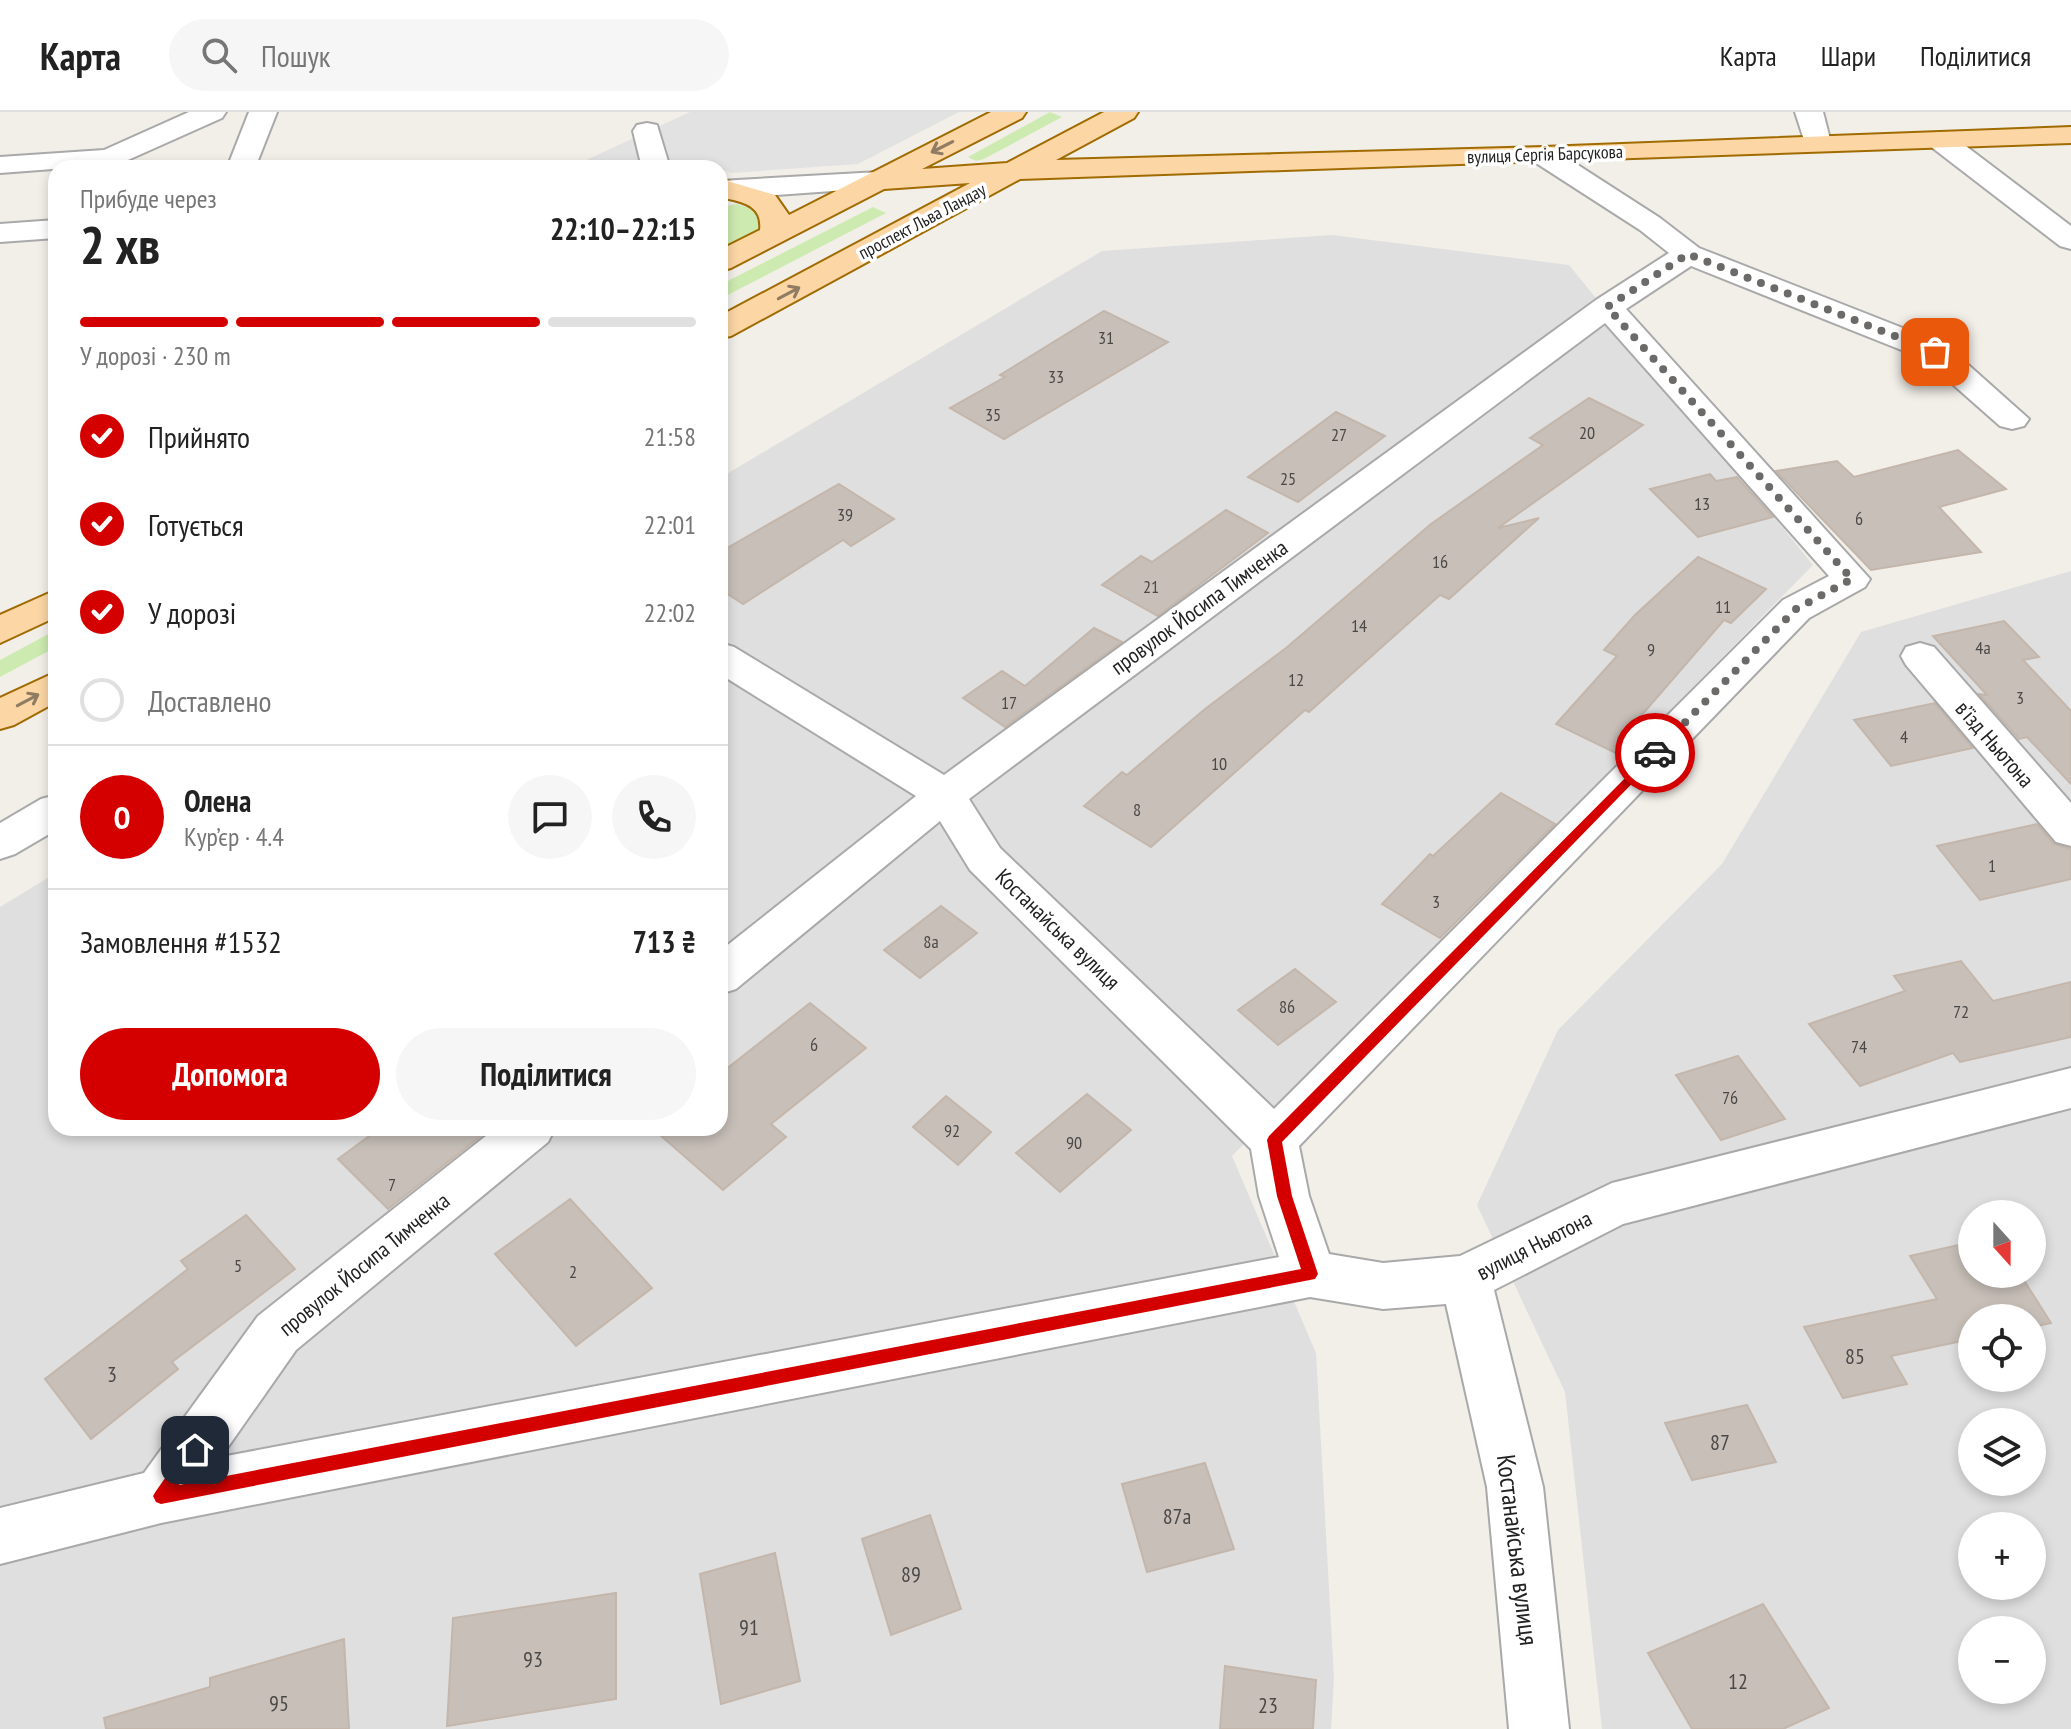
<!DOCTYPE html>
<html lang="uk">
<head>
<meta charset="utf-8">
<style>
	body { margin:0; font-family:"PT Sans Narrow",sans-serif; background:#f6f6f6; color:#222; height:100vh; display:flex; flex-direction:column; font-size:30px; white-space:nowrap }
	* { box-sizing:border-box; margin:0 }
	p { font-size:26px; color:#767676 }
	.icon { flex:none; width:44px; height:44px; fill:none; stroke:currentColor; stroke-width:2; stroke-linecap:round; stroke-linejoin:round }
	.map { position:relative; flex:1; overflow:hidden }
	.panel { position:absolute; left:48px; top:48px; width:680px; height:976px; display:flex; flex-direction:column; background:#fff; border-radius:24px; box-shadow:0 4px 12px #0003 }
	.panel>* { flex:none }
	.needle { width:52px; rotate:159deg }
	.fabs { position:absolute; left:1958px; top:1088px; display:grid; gap:16px }
	.fabs a { display:grid; place-items:center; width:88px; height:88px; border-radius:50%; background:#fff; box-shadow:0 4px 12px #0003; font-size:40px }
	.pin { position:absolute; display:grid; place-items:center; width:68px; height:68px; color:#fff; margin:-34px; border-radius:16px; box-shadow:0 4px 12px #0006 }
	.courier { position:absolute; display:grid; place-items:center; width:80px; height:80px; margin:-40px; border:6px solid #d40000; border-radius:50%; background:#fff; color:#222; box-shadow:0 2px 10px #0007 }
	.summary em { font-style:normal; font-weight:600 }
	.summary div { display:flex; flex-direction:column-reverse }
	.summary { display:flex; align-items:center; justify-content:space-between; height:136px; padding:0 32px }
	h1 { font-size:52px; font-weight:600; line-height:60px }
	.bar { display:grid; grid-template-columns:repeat(4,1fr); gap:12px 8px; align-content:center; height:96px; padding:0 32px }
	.bar i { height:10px; border-radius:6px; background:#e0e0e0 }
	.bar .current { background:#d40000 }
	.bar p { grid-column:span 4 }
	.line { display:flex; align-items:center; gap:20px; padding:0 32px; border-top:2px solid #e0e0e0 }
	.line div { flex:1 }
	.round { display:grid; place-items:center; flex:none; width:84px; height:84px; border-radius:42px; background:#f6f6f6 }
	ol { padding:0 32px; list-style:none }
	li { display:flex; align-items:center; gap:24px; height:88px }
	li p { margin-inline-start:auto }
	li .icon { padding:8px; border-radius:50%; background:#d40000; color:#fff; stroke-width:4 }
	li:last-child { color:#767676 }
	li i { width:44px; height:44px; border:4px solid #e0e0e0; border-radius:50% }
	.action { display:flex; gap:16px; margin-top:auto; padding:16px 32px }
	.action a { flex:1; height:92px; border-radius:48px; background:#d40000; color:#fff; font-size:32px; font-weight:600; line-height:92px; text-align:center }
	.action a+a { background:#f6f6f6; color:#222 }
	header { display:flex; align-items:center; gap:48px; box-sizing:border-box; height:112px; padding:0 40px; background:#fff; border-bottom:2px solid #e0e0e0 }
	header strong { font-size:38px }
	nav { display:flex; gap:44px; margin-inline-start:auto; font-size:28px }
	.search { width:560px; height:72px; background:#f6f6f6; display:flex; align-items:center; gap:20px; box-sizing:border-box; padding:0 28px; border-radius:44px; color:#767676; font-size:30px }
	.map>svg:first-child { display:block }
</style>
</head>
<body>
<header>
<strong>Карта</strong>
<div class="search"><svg class="icon" aria-label="search" viewBox="0 0 24 24"><circle cx="10" cy="10" r="6"/><path d="M15 15l6 6"/></svg>Пошук</div>
<nav><a>Карта</a><a>Шари</a><a>Поділитися</a></nav>
</header>
<div class="map">
<svg width="2071" height="1617" viewBox="0 0 2071 1617">
	<rect width="100%" height="100%" fill="#f2efe9"/>
	<g fill="#e0dfdf" fill-rule="evenodd">
		<polygon points="1332,123 1569,153 1813,453 1232,1044 1316,1241 1334,1567 1331,1617 0,1617 0,795 56,761 56,1016 720,1016 720,366 1102,139"/>
		<path d="M 2071,459 L 2071,1617 L 1602,1617 L 1565,1280 L 1477,1093 L 1558,918 L 1722,752 L 1861,520 ZM 1972,1102 L 2032,1102 L 2032,1162 L 1972,1162 ZM 1972,1206 L 2032,1206 L 2032,1266 L 1972,1266 ZM 1972,1310 L 2032,1310 L 2032,1370 L 1972,1370 ZM 1972,1414 L 2032,1414 L 2032,1474 L 1972,1474 ZM 1972,1518 L 2032,1518 L 2032,1578 L 1972,1578 Z"/>
	</g>
	<g fill="#cdebb0">
		<polygon points="1050,0 1062,5 984,47 976,49 968,45"/>
		<polygon points="737,92 753,97 764,109 764,116 720,138 720,95"/>
		<polygon points="873,95 886,101 720,187 720,173"/>
		<polygon points="56,518 56,535 0,565 0,548"/>
	</g>
	<polygon fill="#e2e2e2" points="690,0 959,0 858,52 732,61 708,54 569,56"/>
	<g fill="#c7bfb8" stroke="#c4b6ab" stroke-width="2">
		<polygon points="1104,199 1168,230 1004,327 950,296 1005,265 1000,263"/>
		<polygon points="1589,286 1643,313 1498,416 1539,406 1449,487 1440,483 1309,600 1305,598 1151,735 1084,694 1122,660 1127,663 1205,597 1286,536 1431,412 1543,333 1530,326"/>
		<polygon points="1336,300 1385,324 1298,390 1248,365"/>
		<polygon points="1958,338 2006,377 1939,395 1981,440 1871,458 1776,359 1837,349 1854,365"/>
		<polygon points="1710,362 1716,369 1737,365 1773,405 1698,425 1650,377"/>
		<polygon points="839,372 894,407 851,434 843,428 743,492 720,477 720,440"/>
		<polygon points="1226,398 1268,421 1158,504 1102,473 1141,444 1152,450"/>
		<polygon points="1698,445 1766,477 1731,511 1724,508 1640,605 1655,612 1622,644 1556,612 1617,544 1604,538 1635,503"/>
		<polygon points="2004,509 2039,545 2023,548 2071,599 2071,672 2027,625 2019,627 1979,582 1987,583 1933,524"/>
		<polygon points="1094,516 1122,530 1005,615 963,586 1002,559 1025,574"/>
		<polygon points="1935,591 1973,636 1891,654 1854,608"/>
		<polygon points="1501,681 1555,712 1440,826 1382,792 1430,742 1433,744"/>
		<polygon points="2037,712 2054,732 2071,737 2071,767 1980,788 1937,734"/>
		<polygon points="941,794 977,821 920,866 884,838"/>
		<polygon points="1961,849 1993,889 2071,870 2071,925 1960,950 1953,941 1860,974 1809,912 1905,879 1894,864"/>
		<polygon points="1295,857 1336,890 1278,933 1238,898"/>
		<polygon points="810,891 866,936 771,1012 786,1025 723,1078 652,1016 720,1016 720,962"/>
		<polygon points="1738,944 1785,1007 1721,1028 1676,963"/>
		<polygon points="1087,982 1131,1018 1060,1080 1016,1041"/>
		<polygon points="946,984 991,1020 958,1053 913,1015"/>
		<polygon points="380,1016 491,1016 388,1097 338,1047"/>
		<polygon points="570,1087 652,1176 576,1234 495,1142"/>
		<polygon points="246,1103 295,1157 172,1250 178,1257 91,1327 45,1267 188,1157 181,1149"/>
		<polygon points="1972,1130 1972,1162 2020,1162 2051,1211 2032,1215 2032,1206 1972,1206 1972,1246 1962,1229 1891,1244 1907,1272 1843,1286 1804,1215 1937,1187 1910,1144"/>
		<polygon points="1747,1293 1776,1350 1692,1368 1665,1311"/>
		<polygon points="1205,1351 1234,1437 1147,1460 1122,1372"/>
		<polygon points="930,1403 961,1497 891,1523 862,1427"/>
		<polygon points="775,1441 800,1569 721,1592 700,1462"/>
		<polygon points="616,1481 616,1587 447,1614 453,1506"/>
		<polygon points="1763,1492 1829,1596 1783,1617 1692,1617 1648,1541"/>
		<polygon points="344,1527 349,1617 106,1617 104,1606 210,1575 210,1566"/>
		<polygon points="1225,1554 1316,1568 1313,1617 1220,1617"/>
	</g>
	<g fill="none" stroke-linecap="round" stroke-linejoin="round">
		<g stroke="#a9a9a9" stroke-width="4">
			<g id="minor">
				<polygon points="189,0 226,0 222,6 119,52 0,61 0,45 104,38"/>
				<polygon points="249,0 277,0 255,56 227,56"/>
				<polygon points="1795,0 1823,0 1831,31 1827,37 1817,39 1807,37"/>
				<polygon points="647,11 657,13 670,56 642,56 633,19 637,13"/>
				<polygon points="1940,20 1950,22 2071,114 2071,137 2060,134 1930,34 1926,28 1930,22"/>
				<path d="M 1543,35 L 1553,37 L 1660,106 L 1699,136 L 1946,233 L 2029,307 L 2024,314 L 2012,317 L 2000,314 L 1924,247 L 1691,154 L 1626,197 L 1870,467 L 1865,475 L 1809,506 L 1299,1034 L 1309,1084 L 1329,1142 L 1383,1151 L 1460,1144 L 1612,1071 L 2071,956 L 2071,996 L 1623,1112 L 1494,1178 L 1543,1375 L 1569,1617 L 1509,1617 L 1487,1375 L 1446,1192 L 1383,1197 L 1310,1185 L 161,1411 L 0,1452 L 0,1396 L 144,1361 L 258,1204 L 496,1016 L 555,1016 L 548,1030 L 296,1238 L 221,1345 L 1279,1145 L 1259,1084 L 1251,1037 L 970,758 L 940,709 L 736,877 L 720,882 L 720,839 L 916,684 L 720,562 L 720,531 L 734,535 L 944,663 L 1596,188 L 1669,141 L 1640,118 L 1533,49 L 1529,43 L 1533,37 ZM 1605,211 L 1829,464 L 1783,488 L 1274,997 L 1000,736 L 969,687 Z"/>
				<polygon points="879,60 889,63 893,69 889,75 720,87 720,69"/>
				<polygon points="56,108 56,126 0,130 0,112"/>
				<polygon points="1920,531 1934,535 2071,691 2071,734 2056,730 1906,553 1901,544 1906,535"/>
				<polygon points="56,683 56,718 15,742 0,747 0,711 41,687"/>
			</g>
		</g>
		<g stroke="#a06b00" stroke-width="4">
			<g id="major">
				<path d="M 991,0 L 1026,0 L 1022,6 L 922,57 L 1007,51 L 1104,0 L 1138,0 L 1134,6 L 1056,48 L 1543,35 L 2071,15 L 2071,31 L 1020,67 L 731,224 L 720,226 L 720,204 L 970,71 L 884,77 L 731,156 L 720,159 L 720,138 L 760,118 C 763,92 741,90 720,85 L 720,71 L 727,69 L 775,83 L 789,103 Z"/>
				<polygon points="56,478 56,505 0,531 0,503"/>
				<polygon points="56,560 56,590 14,613 0,617 0,586"/>
			</g>
		</g>
		<use href="#minor" fill="#fff" fill-rule="evenodd"/>
		<use href="#major" fill="#fcd6a4" fill-rule="evenodd"/>
	</g>
	<defs><path id="oneway-shaft" d="M-6 0H5M1.5-3L5.5 0L1.5 3" fill="none" stroke-width="1.6" stroke-linecap="round" stroke-linejoin="round" transform="scale(2)"/></defs>
	<g stroke="#8f7c63">
		<use href="#oneway-shaft" transform="translate(942 35) rotate(153)"/>
		<use href="#oneway-shaft" transform="translate(789 181) rotate(-28)"/>
		<use href="#oneway-shaft" transform="translate(28 588) rotate(-28)"/>
	</g>
	<polygon fill="#d40000" points="1655,636 1661,641 1659,644 1282,1030 1292,1084 1318,1162 1315,1167 161,1392 156,1390 153,1384 156,1379 189,1332 195,1330 203,1338 179,1373 1301,1157 1277,1084 1267,1028 1269,1024"/>
	<g fill="none" stroke-linecap="round" stroke-linejoin="round">
		<polyline stroke="#6b6a68" stroke-width="8" stroke-dasharray="0 14.4" points="1655,641 1796,497 1852,467 1607,195 1688,142 1935,240"/>
	</g>
	<g text-anchor="middle" dominant-baseline="central" stroke-width="7" stroke-linejoin="round" paint-order="stroke">
		<g font-size="18" fill="#222" stroke="#fff">
			<text transform="translate(1545 42) rotate(-2)">вулиця Сергія Барсукова</text>
			<text transform="translate(922 109) rotate(-28)">проспект Льва Ландау</text>
		</g>
		<g font-size="18" fill="#4b4948">
			<text x="1106" y="225">31</text>
			<text x="1056" y="264">33</text>
			<text x="993" y="302">35</text>
			<text x="1587" y="320">20</text>
			<text x="1339" y="322">27</text>
			<text x="1288" y="366">25</text>
			<text x="1702" y="391">13</text>
			<text x="845" y="402">39</text>
			<text x="1859" y="406">6</text>
			<text x="1440" y="449">16</text>
			<text x="1151" y="474">21</text>
			<text x="1723" y="494">11</text>
			<text x="1359" y="513">14</text>
			<text x="1983" y="535">4а</text>
			<text x="1651" y="537">9</text>
			<text x="1296" y="567">12</text>
			<text x="2020" y="585">3</text>
			<text x="1009" y="590">17</text>
			<text x="1904" y="624">4</text>
			<text x="1219" y="651">10</text>
			<text x="1137" y="697">8</text>
			<text x="1992" y="753">1</text>
			<text x="1436" y="789">3</text>
			<text x="931" y="829">8а</text>
			<text x="1287" y="894">86</text>
			<text x="1961" y="899">72</text>
			<text x="814" y="932">6</text>
			<text x="1859" y="934">74</text>
			<text x="1730" y="985">76</text>
			<text x="952" y="1018">92</text>
			<text x="1074" y="1030">90</text>
			<text x="392" y="1072">7</text>
			<text x="238" y="1153">5</text>
			<text x="573" y="1159">2</text>
		</g>
		<g font-size="22" fill="#222" stroke="#fff">
			<text transform="translate(1199 495) rotate(-36)">провулок Йосипа Тимченка</text>
			<text transform="translate(1995 632) rotate(49)">в’їзд Ньютона</text>
			<text transform="translate(1058 817) rotate(44)">Костанайська вулиця</text>
			<text transform="translate(1534 1133) rotate(-27)">вулиця Ньютона</text>
			<text transform="translate(364 1152) rotate(-39)">провулок Йосипа Тимченка</text>
		</g>
		<g font-size="22" fill="#4b4948">
			<text x="1855" y="1244">85</text>
			<text x="112" y="1262">3</text>
			<text x="1720" y="1330">87</text>
			<text x="1177" y="1404">87а</text>
			<text x="911" y="1462">89</text>
			<text x="749" y="1515">91</text>
			<text x="533" y="1547">93</text>
			<text x="1738" y="1569">12</text>
			<text x="279" y="1591">95</text>
			<text x="1268" y="1593">23</text>
		</g>
		<g font-size="26" fill="#222" stroke="#fff">
			<text transform="translate(1518 1438) rotate(83)">Костанайська вулиця</text>
		</g>
	</g>
</svg>
<div class="fabs">
<a><svg class="needle" viewBox="-14 -14 28 28"><path d="M0-13l5 13h-10z" fill="#e53935"/><path d="M0 13l5-13h-10z" fill="#767676"/></svg></a>
<a><svg class="icon" aria-label="locate" viewBox="0 0 24 24"><circle cx="12" cy="12" r="6"/><path d="M12 2v4M12 18v4M2 12h4M18 12h4"/></svg></a>
<a><svg class="icon" aria-label="layers" viewBox="0 0 24 24"><path d="M12 4l9 5-9 5-9-5zM3 14l9 5 9-5"/></svg></a>
<a>+</a>
<a>−</a>
</div>
<div class="pin" style="left:1935px;top:240px;background:#ea580c"><svg class="icon" aria-label="bag" viewBox="0 0 24 24"><path d="M5 8h14l-1 12H6zM9 8a3 3 0 0 1 6 0"/></svg></div>
<div class="pin" style="left:195px;top:1338px;background:#1f2937"><svg class="icon" aria-label="home" viewBox="0 0 24 24"><path d="M3 11l9-7 9 7M6 9v11h12V9"/></svg></div>
<div class="courier" style="left:1655px;top:641px"><svg class="icon" aria-label="car" viewBox="0 0 24 24"><path d="M5 17H2v-5l4-1 3-4h7l3 4 3 1v5h-3M9 17h6M6 11h13"/><circle cx="7" cy="17" r="2"/><circle cx="17" cy="17" r="2"/></svg></div>
<section class="panel">
<div class="summary"><div><h1>2 хв</h1><p>Прибуде через</p></div><em>22:10–22:15</em></div>
<div class="bar"><i class="current"></i><i class="current"></i><i class="current"></i><i></i><p>У дорозі · 230 m</p></div>
<ol>
<li><svg class="icon" aria-label="check" viewBox="0 0 24 24"><path d="M5 12l5 5 9-10"/></svg>Прийнято<p>21:58</p></li>
<li><svg class="icon" aria-label="check" viewBox="0 0 24 24"><path d="M5 12l5 5 9-10"/></svg>Готується<p>22:01</p></li>
<li><svg class="icon" aria-label="check" viewBox="0 0 24 24"><path d="M5 12l5 5 9-10"/></svg>У дорозі<p>22:02</p></li>
<li><i></i>Доставлено</li>
</ol>
<div class="line" style="height:144px"><b class="round" style="background:#d40000;color:#fff">О</b><div><b>Олена</b><p>Кур’єр · 4.4</p></div><a class="round"><svg class="icon" aria-label="chat" viewBox="0 0 24 24"><path d="M4 5h16v11H9l-5 4z"/></svg></a><a class="round"><svg class="icon" aria-label="phone" viewBox="0 0 24 24"><path d="M5 4h4l2 5-3 2q2 4 5 5l2-3 5 2v4C11 20 4 13 5 4z"/></svg></a></div>
<div class="line" style="height:104px"><div>Замовлення #1532</div><b>713 ₴</b></div>
<div class="action"><a>Допомога</a><a>Поділитися</a></div>
</section>
</div>
</body>
</html>
